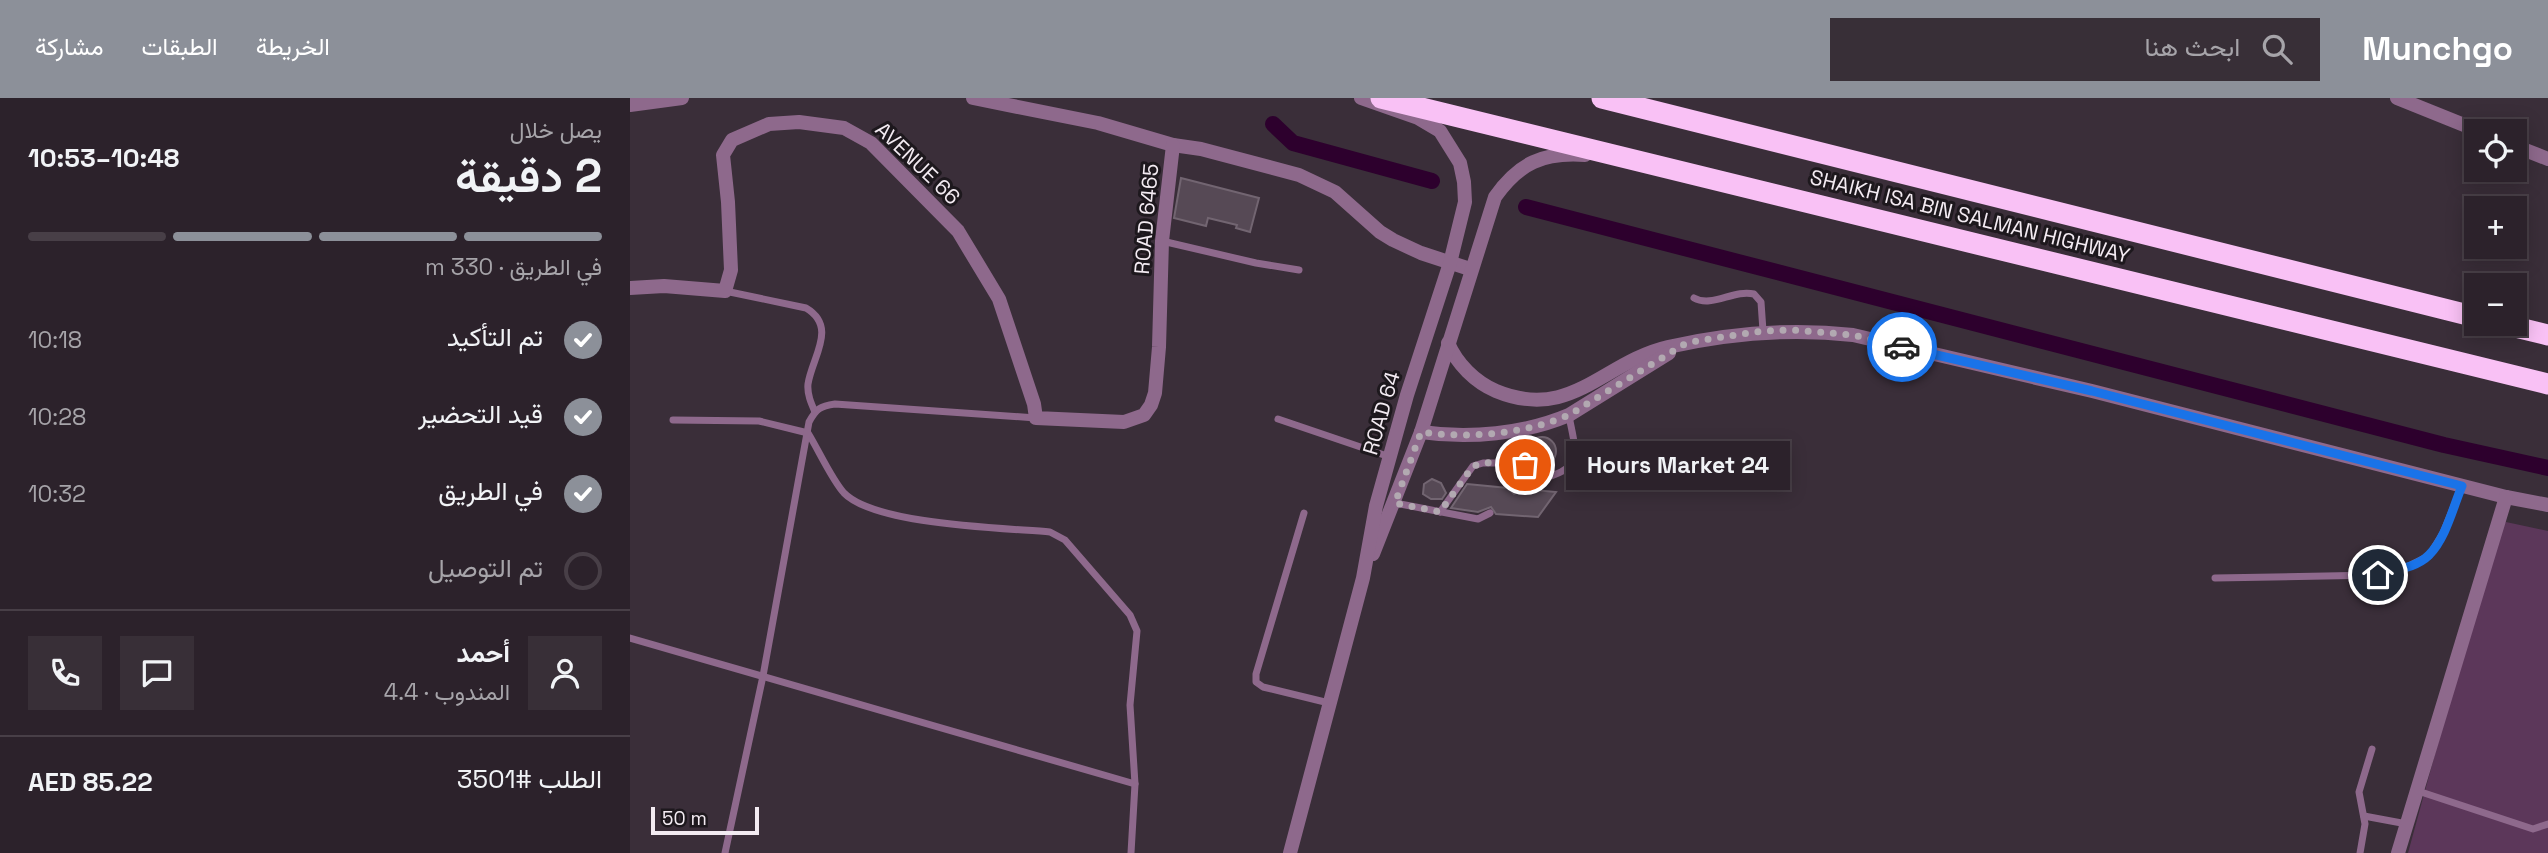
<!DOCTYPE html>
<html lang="ar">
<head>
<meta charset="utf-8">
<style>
	body { margin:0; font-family:"Space Grotesk",Vazirmatn,sans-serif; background:#382f37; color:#f1f3f6; direction:rtl; height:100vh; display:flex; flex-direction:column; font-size:26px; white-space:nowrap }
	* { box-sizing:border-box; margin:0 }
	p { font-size:23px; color:#a6a4a9 }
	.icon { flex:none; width:38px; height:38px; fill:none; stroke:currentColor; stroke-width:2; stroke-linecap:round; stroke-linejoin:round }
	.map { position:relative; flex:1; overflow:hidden; direction:ltr }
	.details { display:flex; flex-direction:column; background:#2c222b; width:630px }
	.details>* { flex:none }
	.tools { position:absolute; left:1834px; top:21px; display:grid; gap:14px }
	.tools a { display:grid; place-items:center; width:63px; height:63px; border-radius:0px; background:#2c222b; box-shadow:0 4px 18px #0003,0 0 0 2px #483f47; font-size:35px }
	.scale { position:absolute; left:21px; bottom:18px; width:108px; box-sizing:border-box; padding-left:7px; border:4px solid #f3ebf2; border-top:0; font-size:19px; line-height:24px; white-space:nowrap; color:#f3ebf2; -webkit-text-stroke:5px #1d181d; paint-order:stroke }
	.pin { position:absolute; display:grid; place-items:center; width:60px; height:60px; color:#fff; margin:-30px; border:4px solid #fff; border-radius:50%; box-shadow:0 2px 7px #0007 }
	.courier { position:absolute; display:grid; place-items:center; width:70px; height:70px; margin:-35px; border:5px solid #1a73e8; border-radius:50%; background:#fff; color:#222; box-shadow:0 2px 9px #0007 }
	.bubble { position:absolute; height:49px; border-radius:0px; background:#2c222b; box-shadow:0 4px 18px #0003,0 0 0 2px #483f47; font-size:23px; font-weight:600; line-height:49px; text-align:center; direction:rtl }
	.headline em { font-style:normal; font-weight:600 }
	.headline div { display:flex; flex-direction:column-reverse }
	.headline { display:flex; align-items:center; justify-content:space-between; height:119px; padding:0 28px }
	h1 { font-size:46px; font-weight:600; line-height:52px }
	.bar { display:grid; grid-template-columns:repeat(4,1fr); gap:10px 7px; align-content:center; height:84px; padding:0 28px }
	.bar i { height:9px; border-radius:5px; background:#483f47 }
	.bar .current { background:#8c9099 }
	.bar p { grid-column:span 4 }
	.line { display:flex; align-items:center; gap:18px; padding:0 28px; border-top:2px solid #483f47 }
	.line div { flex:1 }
	.round { display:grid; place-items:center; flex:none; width:74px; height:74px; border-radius:0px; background:#382f37 }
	ol { padding:0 28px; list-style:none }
	li { display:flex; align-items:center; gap:21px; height:77px }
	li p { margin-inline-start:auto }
	li .icon { padding:7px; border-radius:50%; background:#8c9099; color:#fff; stroke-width:4 }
	li:last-child { color:#a6a4a9 }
	li i { width:38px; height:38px; border:4px solid #483f47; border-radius:50% }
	header { display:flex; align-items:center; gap:42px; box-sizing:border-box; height:98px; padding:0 35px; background:#8c9099; color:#fff }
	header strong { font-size:33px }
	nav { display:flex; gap:38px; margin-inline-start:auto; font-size:24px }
	.search { width:490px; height:63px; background:#382f37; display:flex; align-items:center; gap:18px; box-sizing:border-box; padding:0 24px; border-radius:0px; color:#a6a4a9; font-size:26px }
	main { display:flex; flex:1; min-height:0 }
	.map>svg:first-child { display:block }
</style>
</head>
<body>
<header>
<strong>Munchgo</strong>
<div class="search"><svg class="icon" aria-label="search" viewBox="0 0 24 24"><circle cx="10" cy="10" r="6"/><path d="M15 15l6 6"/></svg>ابحث هنا</div>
<nav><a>الخريطة</a><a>الطبقات</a><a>مشاركة</a></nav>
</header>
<main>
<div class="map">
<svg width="1918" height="755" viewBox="0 0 1918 755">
	<rect width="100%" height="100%" fill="#3a2e39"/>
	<polygon fill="#5c375a" points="1876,424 1918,433 1918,755 1778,755 1867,429"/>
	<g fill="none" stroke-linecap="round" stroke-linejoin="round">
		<g stroke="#2d002d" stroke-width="16">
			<polyline points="643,26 663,45 802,83"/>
			<polyline points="896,109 1814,347 1918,370"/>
		</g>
	</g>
	<g fill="#564955" stroke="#726571" stroke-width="2">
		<polygon points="551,80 629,100 620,134 606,130 607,127 578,120 576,128 544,120"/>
		<circle cx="912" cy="353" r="14"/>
		<polygon points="802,381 811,385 816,395 812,401 801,401 793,396 794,386"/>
		<polygon points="837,386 878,390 884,396 894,391 926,394 908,419 866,416 861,409 848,414 821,410"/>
	</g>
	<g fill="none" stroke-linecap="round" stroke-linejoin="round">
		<g stroke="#8e698c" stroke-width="7">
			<polyline points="532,143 626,165 669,172"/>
			<path d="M 95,193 L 176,210 C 208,229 182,259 178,286 C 177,296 181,305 185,314"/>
			<path d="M 1064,200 C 1082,210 1104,191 1124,196 L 1131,204 L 1133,233"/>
			<polyline points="648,321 760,359"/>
			<path d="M 43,322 L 129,323 L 178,335 C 188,351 202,382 214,395 C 245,427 374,430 420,434 L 435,442 L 500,517 L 507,533 L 500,607 L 505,686 L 501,755"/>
			<path d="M 884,390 C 892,384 900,383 910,381 C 955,371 946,355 939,318"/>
			<polyline points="765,405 848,421 860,415"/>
			<polyline points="810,414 843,368 853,365 891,365 897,371 902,382"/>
			<polyline points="674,415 626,576 626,584 633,589 699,605"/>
			<polyline points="1585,480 1747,477 1777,469 1799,458 1813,435 1832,388"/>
			<polyline points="0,540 505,686"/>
			<polyline points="1788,693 1903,731 1918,726"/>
			<polyline points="1734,718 1777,726"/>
			<path d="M 95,755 L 133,578 L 179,324 C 186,311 190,308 205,306 L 406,320"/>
			<polyline points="1730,755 1735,726 1729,694 1742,651"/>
		</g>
		<g stroke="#8e698c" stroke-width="14">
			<polyline points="343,0 468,25 543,47 571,51 669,77 705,94 750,134 763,142 791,155 840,171"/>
			<polyline points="0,7 52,0"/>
			<polyline points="0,190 34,188 95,193 101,172 98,104 93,57 102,42 139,26 169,24 214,30 241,45 328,133 369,201 404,306 406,320 494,324 514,317 521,307 525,295 529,249 532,143 543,47"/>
			<path d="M 818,245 C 827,266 845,284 866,293 C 941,324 973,264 1038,249 C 1100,235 1160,230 1223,237 L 1462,293 L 1876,399 L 1918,407"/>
			<path d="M 791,334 C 839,341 894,336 939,317 L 1039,255"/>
			<polyline points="1768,755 1876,399"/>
		</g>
		<g stroke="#8e698c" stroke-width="14">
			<polyline points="1767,0 1849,33"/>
			<polyline points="1885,48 1918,61"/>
			<path d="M 743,456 L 791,334 L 865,99 C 889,65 913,54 955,57"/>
			<polyline points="660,755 733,480 746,408 777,297 820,165 835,104 834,84 830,65 810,33 788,20 731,0"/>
		</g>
		<g stroke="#f9c1f5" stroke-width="21">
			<polyline points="751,0 1918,286"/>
			<polyline points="972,0 1846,219"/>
			<polyline points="1873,226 1918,237"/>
		</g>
	</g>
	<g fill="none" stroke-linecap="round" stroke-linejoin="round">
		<path stroke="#b2a9b1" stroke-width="7" stroke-dasharray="0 12.6" d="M 895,367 L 887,363 L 853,365 L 843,368 L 810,414 L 765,405 L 791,334 C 839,341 894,336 939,317 L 1053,247 L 1066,243 L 1133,233 L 1163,232 L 1223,237 L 1272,249"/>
		<path stroke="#1a73e8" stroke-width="9" d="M 1272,249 L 1462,293 L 1832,388 C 1823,409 1816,440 1799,457 C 1786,470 1764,472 1748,477"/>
	</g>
	<g text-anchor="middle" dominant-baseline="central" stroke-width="6" stroke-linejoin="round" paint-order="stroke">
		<g font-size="21" fill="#f3ebf2" stroke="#1d181d">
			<text transform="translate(288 65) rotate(44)">AVENUE 66</text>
			<text transform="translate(1340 118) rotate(14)">SHAIKH ISA BIN SALMAN HIGHWAY</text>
			<text transform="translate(516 121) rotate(-85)">ROAD 6465</text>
			<text transform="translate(751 315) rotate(-74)">ROAD 64</text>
		</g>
	</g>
</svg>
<div class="tools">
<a><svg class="icon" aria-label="locate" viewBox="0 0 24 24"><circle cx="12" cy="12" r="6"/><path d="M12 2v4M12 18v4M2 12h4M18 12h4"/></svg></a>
<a>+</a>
<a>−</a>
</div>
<div class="scale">50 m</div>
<div class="pin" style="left:895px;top:367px;background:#ea580c"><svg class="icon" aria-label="bag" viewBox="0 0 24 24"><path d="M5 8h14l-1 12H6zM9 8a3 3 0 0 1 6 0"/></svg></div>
<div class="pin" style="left:1748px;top:477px;background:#1f2937"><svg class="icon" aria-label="home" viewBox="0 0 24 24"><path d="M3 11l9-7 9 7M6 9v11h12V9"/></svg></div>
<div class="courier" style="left:1272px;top:249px"><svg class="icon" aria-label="car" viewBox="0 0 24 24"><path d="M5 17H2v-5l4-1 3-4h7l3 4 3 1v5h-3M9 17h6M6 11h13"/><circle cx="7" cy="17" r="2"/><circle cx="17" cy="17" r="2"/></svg></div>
<div class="bubble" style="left:936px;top:343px;width:224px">24 Hours Market</div>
</div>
<section class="details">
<div class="headline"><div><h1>2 دقيقة</h1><p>يصل خلال</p></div><em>10:48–10:53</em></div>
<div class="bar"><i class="current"></i><i class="current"></i><i class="current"></i><i></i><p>في الطريق · 330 m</p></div>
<ol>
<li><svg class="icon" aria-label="check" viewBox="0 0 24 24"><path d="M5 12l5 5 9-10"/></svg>تم التأكيد<p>10:18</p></li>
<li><svg class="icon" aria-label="check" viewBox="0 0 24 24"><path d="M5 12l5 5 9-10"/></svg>قيد التحضير<p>10:28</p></li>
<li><svg class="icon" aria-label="check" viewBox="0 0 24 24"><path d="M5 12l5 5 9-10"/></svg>في الطريق<p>10:32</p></li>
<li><i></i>تم التوصيل</li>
</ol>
<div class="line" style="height:126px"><a class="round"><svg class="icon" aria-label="person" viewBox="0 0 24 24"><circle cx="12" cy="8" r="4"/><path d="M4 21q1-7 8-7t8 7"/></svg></a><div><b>أحمد</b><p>المندوب · 4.4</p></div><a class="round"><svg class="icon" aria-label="chat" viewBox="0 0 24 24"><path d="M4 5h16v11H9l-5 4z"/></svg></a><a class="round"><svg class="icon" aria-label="phone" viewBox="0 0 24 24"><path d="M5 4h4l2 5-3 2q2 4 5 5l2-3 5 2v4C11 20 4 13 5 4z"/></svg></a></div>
<div class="line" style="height:91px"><div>الطلب #3501</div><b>AED 85.22</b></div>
</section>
</main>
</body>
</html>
